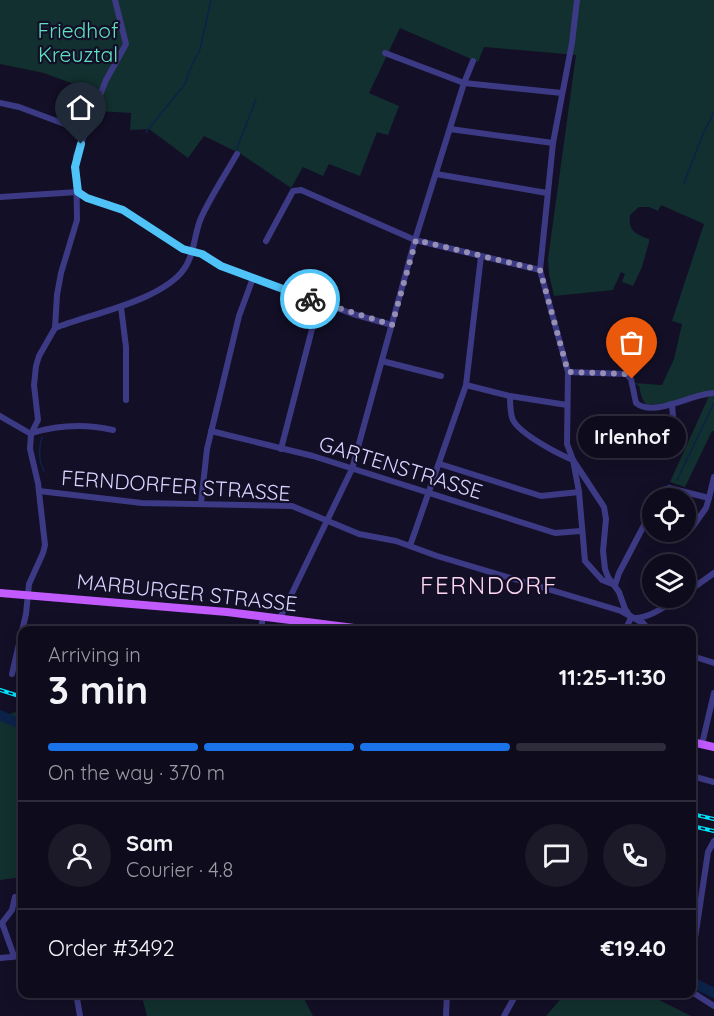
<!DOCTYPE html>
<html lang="en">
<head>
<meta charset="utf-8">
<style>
	body { margin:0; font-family:Quicksand,sans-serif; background:#1c1929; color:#f1f3f6; height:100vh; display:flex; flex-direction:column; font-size:22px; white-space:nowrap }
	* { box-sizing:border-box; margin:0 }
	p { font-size:20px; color:#9b9ba3 }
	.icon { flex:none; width:33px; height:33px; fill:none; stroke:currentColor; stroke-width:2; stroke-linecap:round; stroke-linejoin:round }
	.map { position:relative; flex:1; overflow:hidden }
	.panel { position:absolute; left:18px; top:626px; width:678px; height:372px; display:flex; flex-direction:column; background:#0e0b1c; border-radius:12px; box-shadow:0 3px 15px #0003,0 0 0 2px #2e2b3b }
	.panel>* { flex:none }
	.fabs { position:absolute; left:642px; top:488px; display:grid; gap:12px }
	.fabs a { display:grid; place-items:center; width:54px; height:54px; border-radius:50%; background:#0e0b1c; box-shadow:0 3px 15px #0003,0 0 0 2px #2e2b3b; font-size:30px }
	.pin { position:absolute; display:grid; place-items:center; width:51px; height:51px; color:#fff; margin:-62px -26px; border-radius:50% 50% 50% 0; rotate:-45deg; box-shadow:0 0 6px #0007 }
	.pin .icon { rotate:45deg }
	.courier { position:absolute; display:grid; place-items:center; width:60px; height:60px; margin:-30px; border:4px solid #4fc3f7; border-radius:50%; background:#fff; color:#222; box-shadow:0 2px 8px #0007 }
	.bubble { position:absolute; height:42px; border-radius:21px; background:#0e0b1c; box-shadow:0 3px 15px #0003,0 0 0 2px #2e2b3b; font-size:20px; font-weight:700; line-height:42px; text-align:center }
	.overview em { font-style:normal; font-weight:700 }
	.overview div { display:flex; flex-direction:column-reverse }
	.overview { display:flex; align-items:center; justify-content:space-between; height:102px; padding:0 30px }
	h1 { font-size:39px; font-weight:700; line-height:45px }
	.bar { display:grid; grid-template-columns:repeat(4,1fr); gap:9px 6px; align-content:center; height:72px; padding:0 30px }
	.bar i { height:8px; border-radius:4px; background:#2e2b3b }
	.bar .current { background:#1a73e8 }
	.bar p { grid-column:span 4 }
	.line { display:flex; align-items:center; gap:15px; padding:0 30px; border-top:2px solid #2e2b3b }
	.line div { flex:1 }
	.round { display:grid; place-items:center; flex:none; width:63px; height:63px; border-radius:32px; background:#1c1929 }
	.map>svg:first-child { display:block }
</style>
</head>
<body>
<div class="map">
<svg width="714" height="1016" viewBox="0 0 714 1016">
	<rect width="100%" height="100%" fill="#130f26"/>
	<g fill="#12302f">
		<path d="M 0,0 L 714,0 L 714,391 L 669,403 L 646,405 L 642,398 L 639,386 L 634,383 L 662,385 L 674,359 L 682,324 L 672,321 L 704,224 L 661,205 L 658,211 L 649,207 L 639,207 L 630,215 C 628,230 635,234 649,239 L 649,242 L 642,267 L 633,286 L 622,282 L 625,274 L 621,272 L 613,290 L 554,296 L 549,274 L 548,259 L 576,55 L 484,47 L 478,62 L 400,28 L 369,93 L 399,106 L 388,135 L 377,132 L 360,176 L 329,164 L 323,176 L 303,167 L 291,188 L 241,154 L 204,136 L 188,158 L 149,129 L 130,130 L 131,113 L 97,111 L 98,93 L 44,73 L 0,64 Z"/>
		<polygon points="709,396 714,396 714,431 712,431 685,487 670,482"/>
		<polygon points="16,712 22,715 22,877 0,880 0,717"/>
		<polygon points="141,993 301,993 313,1016 147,1016"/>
		<polygon points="566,993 645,993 691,1016 546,1016"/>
	</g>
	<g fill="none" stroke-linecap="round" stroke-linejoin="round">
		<g stroke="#0c2248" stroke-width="1.5">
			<polyline points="146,132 185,84 190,69 200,49 211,0"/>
			<polyline points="236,151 256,99"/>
			<polyline points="684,183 703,134 714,112"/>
			<polyline points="621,350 622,357"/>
			<polyline points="714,398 714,399"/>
			<path d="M 42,437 C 39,449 38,459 44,471"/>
			<polyline points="677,480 714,403"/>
		</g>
		<g stroke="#0c2248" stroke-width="10">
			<polyline points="0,715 22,725"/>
			<polyline points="692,982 714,993"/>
		</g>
		<g stroke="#3d3a85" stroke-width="6">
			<polyline points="577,0 572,43 553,143 540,270 568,372 567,444 573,460 604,507 606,519 603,551 605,569 608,577 619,592 625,609 631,618"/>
			<polyline points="385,53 464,83 562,93"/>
			<polyline points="0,103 19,107 86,132"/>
			<polyline points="450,129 553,143"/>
			<polyline points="436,174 547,193"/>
			<polyline points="0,197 78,192 87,198 123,210 183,249 202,254 221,266 353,314 392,325"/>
			<polyline points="266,241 293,191 301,190 415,240 540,270"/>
			<polyline points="121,307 126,347 126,400"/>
			<path d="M 55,328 C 91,314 155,302 181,273 C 195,257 193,237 201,218 C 211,196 225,175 237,154"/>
			<polyline points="382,361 441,376"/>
			<path d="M 568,372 L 626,374 L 631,379 L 636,403 C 654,418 693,393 714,393"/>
			<polyline points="466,385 510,396 567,405"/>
			<path d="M 510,396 C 510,403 510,414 513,420 C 520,434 558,454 573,460 L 579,492 L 585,561 L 602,580 L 615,585"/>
			<polyline points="0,416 31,434"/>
			<polyline points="211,431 313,456 555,533 581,531"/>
			<path d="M 32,433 C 58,425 86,424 113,430"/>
			<polyline points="31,434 38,420 34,385 36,366 39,356 55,328 57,295 61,273 77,220 76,156 106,80 126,44 115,0"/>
			<polyline points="281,449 319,302"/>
			<polyline points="663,450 673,417 672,404"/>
			<polyline points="440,464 541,496 579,492"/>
			<polyline points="39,491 142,503 292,506 359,534 396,541 437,556 621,611 643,623 649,630"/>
			<polyline points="659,498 663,490 669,488 709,498 714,477"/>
			<polyline points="201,503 207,449 239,316 253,278"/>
			<polyline points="691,529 706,508 709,498"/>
			<polyline points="410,546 466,385 481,256"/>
			<polyline points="615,585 619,573 652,510"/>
			<polyline points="686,593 714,573"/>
			<polyline points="280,618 352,469 415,240 464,83 473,61"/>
			<path d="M 635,618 C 650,618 667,605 680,597"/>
			<polyline points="261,630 263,616"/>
			<polyline points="625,630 631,618"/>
			<polyline points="692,656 714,663"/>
			<polyline points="12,674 26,614 29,584 43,553 45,545 38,483 30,449 31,434"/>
			<polyline points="702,744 714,693"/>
			<polyline points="692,776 714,782"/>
			<polyline points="14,956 2,923 12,910 15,897"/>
			<polyline points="0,958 22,956"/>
			<polyline points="692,958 708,852 714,841"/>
			<polyline points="692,992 714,1006"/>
			<polyline points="76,993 80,1016"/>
			<polyline points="438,993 447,997"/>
			<polyline points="78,997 88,993"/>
			<polyline points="446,1016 447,993"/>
			<polyline points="504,1016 514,998 514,993"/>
		</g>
		<g stroke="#c25bff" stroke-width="8">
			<polyline points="0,593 227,612 370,630"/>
			<polyline points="692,742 714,747"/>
		</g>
		<g stroke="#00e5ff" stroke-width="4">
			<g id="rail">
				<polyline points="0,690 22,697"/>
				<polyline points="692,814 714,819"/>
				<polyline points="692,826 714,831"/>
			</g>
		</g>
		<use href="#rail" stroke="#130f26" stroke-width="1.5" stroke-dasharray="4.5" stroke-linecap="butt"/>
	</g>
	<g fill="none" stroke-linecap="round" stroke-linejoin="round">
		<polyline stroke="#948fb3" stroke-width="6" stroke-dasharray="0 10.8" points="310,299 392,325 416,240 540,270 568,372 626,374 632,379"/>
		<polyline stroke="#4fc3f7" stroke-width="8" points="81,144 75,167 78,192 87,198 123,210 183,249 202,254 221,266 310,299"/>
	</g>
	<g text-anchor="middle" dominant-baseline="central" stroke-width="4.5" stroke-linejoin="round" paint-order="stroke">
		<g font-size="21" fill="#5fe0c0" stroke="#130f26">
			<text x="78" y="30">Friedhof<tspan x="78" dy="24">Kreuztal</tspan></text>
		</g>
		<g font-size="21" fill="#d9d4ff" stroke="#130f26">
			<text transform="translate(401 467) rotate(17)">GARTENSTRASSE</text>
			<text transform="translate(176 485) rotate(4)">FERNDORFER STRASSE</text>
			<text transform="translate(187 592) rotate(6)">MARBURGER STRASSE</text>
		</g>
		<g font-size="24" letter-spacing="1.5" fill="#ffd6f0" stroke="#130f26">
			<text x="489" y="585">FERNDORF</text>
		</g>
	</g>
</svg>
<div class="fabs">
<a><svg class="icon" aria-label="locate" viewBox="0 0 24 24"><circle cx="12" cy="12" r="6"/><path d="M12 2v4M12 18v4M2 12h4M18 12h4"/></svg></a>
<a><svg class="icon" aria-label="layers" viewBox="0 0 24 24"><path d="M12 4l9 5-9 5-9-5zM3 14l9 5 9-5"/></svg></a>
</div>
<div class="pin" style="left:632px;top:379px;background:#ea580c"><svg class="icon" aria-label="bag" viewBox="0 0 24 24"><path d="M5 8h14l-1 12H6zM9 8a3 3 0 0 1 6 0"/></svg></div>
<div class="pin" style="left:81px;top:144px;background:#1f2937"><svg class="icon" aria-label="home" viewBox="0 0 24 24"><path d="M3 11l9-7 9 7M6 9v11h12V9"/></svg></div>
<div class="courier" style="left:310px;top:299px"><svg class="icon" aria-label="bike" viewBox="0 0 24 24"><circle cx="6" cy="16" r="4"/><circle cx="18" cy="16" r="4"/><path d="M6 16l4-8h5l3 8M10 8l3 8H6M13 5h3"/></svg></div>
<div class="bubble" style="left:578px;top:416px;width:108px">Irlenhof</div>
<section class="panel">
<div class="overview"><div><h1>3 min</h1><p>Arriving in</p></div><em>11:25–11:30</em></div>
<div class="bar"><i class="current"></i><i class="current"></i><i class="current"></i><i></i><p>On the way · 370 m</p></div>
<div class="line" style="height:108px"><a class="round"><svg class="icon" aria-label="person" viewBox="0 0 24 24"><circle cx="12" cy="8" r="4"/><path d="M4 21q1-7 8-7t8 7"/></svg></a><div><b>Sam</b><p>Courier · 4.8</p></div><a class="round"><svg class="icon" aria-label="chat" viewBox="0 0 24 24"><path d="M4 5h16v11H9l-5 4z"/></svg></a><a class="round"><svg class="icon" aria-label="phone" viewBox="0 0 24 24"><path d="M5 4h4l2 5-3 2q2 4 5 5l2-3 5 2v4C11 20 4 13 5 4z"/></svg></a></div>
<div class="line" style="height:78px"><div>Order #3492</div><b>€19.40</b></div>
</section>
</div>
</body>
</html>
